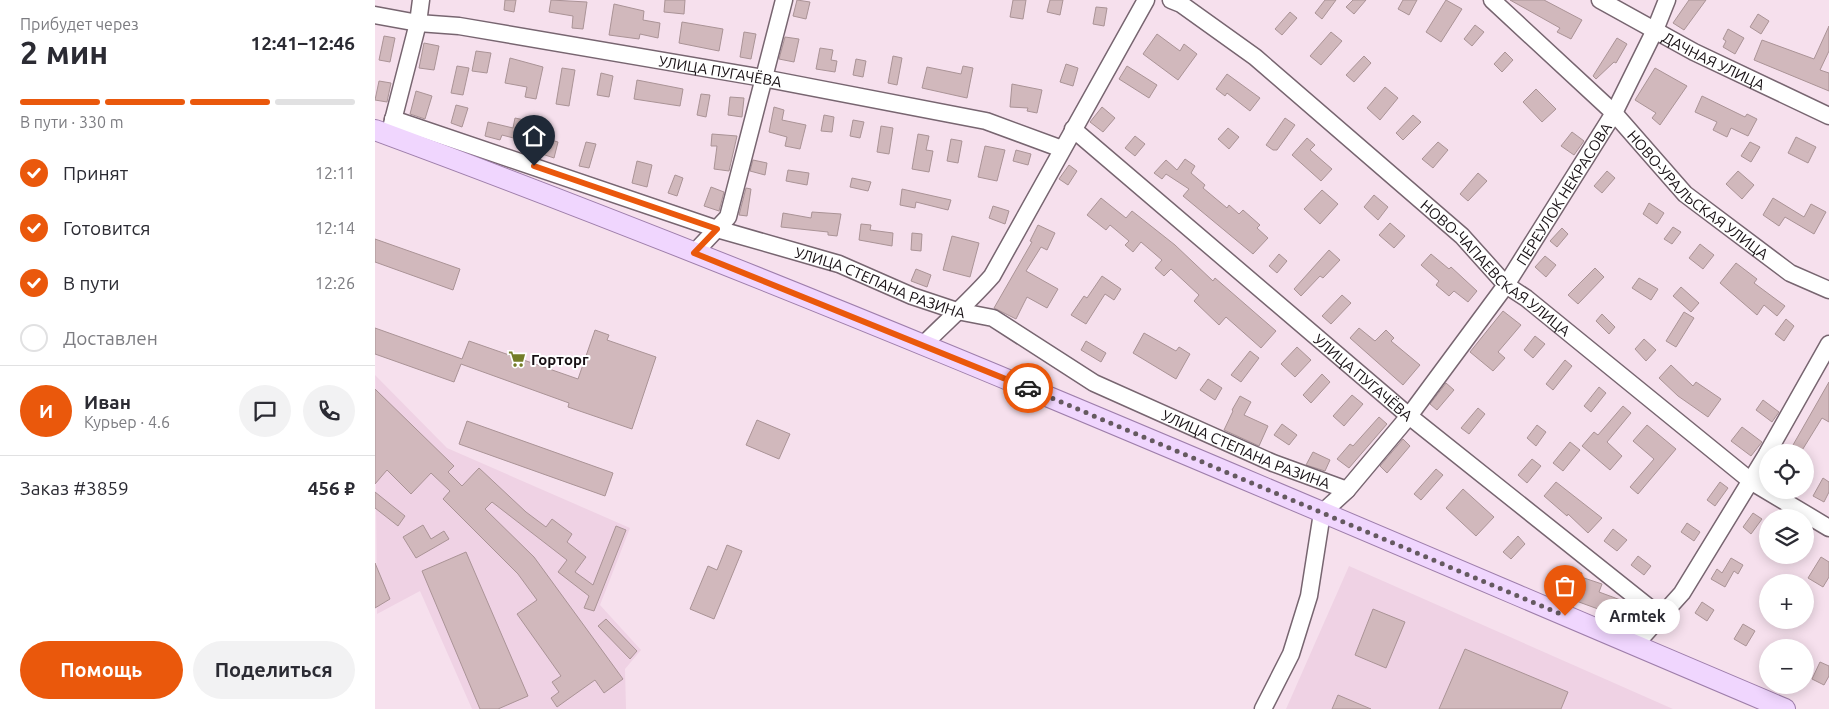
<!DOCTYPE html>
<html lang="ru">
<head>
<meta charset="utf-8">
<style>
	body { margin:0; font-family:Ubuntu,sans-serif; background:#f2f2f3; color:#2b2b33; height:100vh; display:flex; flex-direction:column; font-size:19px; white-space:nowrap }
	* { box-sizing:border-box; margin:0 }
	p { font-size:16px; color:#7c7c81 }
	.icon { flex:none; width:28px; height:28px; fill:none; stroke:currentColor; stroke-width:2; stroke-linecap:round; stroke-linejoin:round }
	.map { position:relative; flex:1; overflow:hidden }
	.sheet { display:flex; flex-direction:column; background:#fff; width:375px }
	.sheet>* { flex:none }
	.controls { position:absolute; left:1384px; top:444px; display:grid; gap:10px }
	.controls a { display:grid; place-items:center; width:55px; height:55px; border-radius:50%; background:#fff; box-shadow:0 2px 12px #0003; font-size:25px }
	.pin { position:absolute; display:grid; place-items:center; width:42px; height:42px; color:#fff; margin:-51px -21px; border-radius:50% 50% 50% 0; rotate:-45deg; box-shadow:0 0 5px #0007 }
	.pin .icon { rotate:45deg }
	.courier { position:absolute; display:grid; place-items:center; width:50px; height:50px; margin:-25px; border:4px solid #ea580c; border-radius:50%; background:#fff; color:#222; box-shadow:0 1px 6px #0007 }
	.bubble { position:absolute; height:35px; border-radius:18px; background:#fff; box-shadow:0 2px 12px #0003; font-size:16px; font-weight:700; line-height:35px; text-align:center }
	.headline em { font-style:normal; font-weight:700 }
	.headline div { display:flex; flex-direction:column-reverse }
	.headline { display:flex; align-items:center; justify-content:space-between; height:85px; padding:0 20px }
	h1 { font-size:32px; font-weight:700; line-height:38px }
	.bar { display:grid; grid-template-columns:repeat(4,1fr); gap:8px 5px; align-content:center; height:60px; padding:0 20px }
	.bar i { height:6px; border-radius:4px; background:#e1e1e2 }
	.bar .on { background:#ea580c }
	.bar p { grid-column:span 4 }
	.line { display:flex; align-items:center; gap:12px; padding:0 20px; border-top:1px solid #e1e1e2 }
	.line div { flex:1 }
	.round { display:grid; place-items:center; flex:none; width:52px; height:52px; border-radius:26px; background:#f2f2f3 }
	ol { padding:0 20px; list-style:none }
	li { display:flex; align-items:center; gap:15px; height:55px }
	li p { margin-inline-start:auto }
	li .icon { padding:5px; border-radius:50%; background:#ea580c; color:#fff; stroke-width:4 }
	li:last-child { color:#7c7c81 }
	li i { width:28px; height:28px; border:2px solid #e1e1e2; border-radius:50% }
	.button { display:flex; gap:10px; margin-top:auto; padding:10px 20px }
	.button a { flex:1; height:58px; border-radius:30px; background:#ea580c; color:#fff; font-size:20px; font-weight:700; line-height:58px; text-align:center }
	.button a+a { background:#f2f2f3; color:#2b2b33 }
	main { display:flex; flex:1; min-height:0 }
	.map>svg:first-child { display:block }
</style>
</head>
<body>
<main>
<section class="sheet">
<div class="headline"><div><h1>2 мин</h1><p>Прибудет через</p></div><em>12:41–12:46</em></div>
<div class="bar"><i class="on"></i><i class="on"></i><i class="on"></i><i></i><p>В пути · 330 m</p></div>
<ol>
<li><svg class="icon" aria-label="check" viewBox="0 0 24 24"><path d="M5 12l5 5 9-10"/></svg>Принят<p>12:11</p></li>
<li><svg class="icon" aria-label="check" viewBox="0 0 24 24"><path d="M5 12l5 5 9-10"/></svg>Готовится<p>12:14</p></li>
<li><svg class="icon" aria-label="check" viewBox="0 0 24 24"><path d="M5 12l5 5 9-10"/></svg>В пути<p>12:26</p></li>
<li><i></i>Доставлен</li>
</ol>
<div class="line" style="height:90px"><b class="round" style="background:#ea580c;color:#fff">И</b><div><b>Иван</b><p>Курьер · 4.6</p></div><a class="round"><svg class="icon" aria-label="chat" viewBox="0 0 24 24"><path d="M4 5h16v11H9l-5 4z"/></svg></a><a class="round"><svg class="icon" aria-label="phone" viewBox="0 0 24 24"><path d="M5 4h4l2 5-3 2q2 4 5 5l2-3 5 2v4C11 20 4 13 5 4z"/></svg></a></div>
<div class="line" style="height:65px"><div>Заказ #3859</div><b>456 ₽</b></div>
<div class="button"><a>Помощь</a><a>Поделиться</a></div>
</section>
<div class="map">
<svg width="1454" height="709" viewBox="0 0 1454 709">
	<rect width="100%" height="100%" fill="#f6e0ed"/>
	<g fill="#efd2e4">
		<polygon points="0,375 72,448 255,528 225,605 266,650 250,669 251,709 97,709 45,591 2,614"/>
		<polygon points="974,566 1298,709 911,709"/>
	</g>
	<g fill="#d1b8bc" stroke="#aa9396">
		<polygon points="130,0 141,0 139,12 129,10"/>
		<polygon points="176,0 212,2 208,29 197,28 198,16 174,12"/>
		<polygon points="290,0 310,0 309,14 289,12"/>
		<polygon points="422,0 435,2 431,19 418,16"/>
		<polygon points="638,0 651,0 648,19 635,17"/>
		<polygon points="675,0 688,0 685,15 672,12"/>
		<polygon points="950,0 961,0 947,19 940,13"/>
		<polygon points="978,0 991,0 979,14 971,7"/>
		<polygon points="1028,0 1042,0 1034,15 1023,9"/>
		<polygon points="1071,0 1087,9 1066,42 1051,32"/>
		<polygon points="1135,0 1169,0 1207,20 1196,39 1182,32 1185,28"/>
		<polygon points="1314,0 1331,0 1309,30 1298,23"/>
		<polygon points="239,4 269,11 268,20 285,23 283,38 265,34 264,39 234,35"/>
		<polygon points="721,7 732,8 729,26 718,24"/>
		<polygon points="915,12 922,18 907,35 900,29"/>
		<polygon points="1383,14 1394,21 1386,34 1375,27"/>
		<polygon points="307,22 348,29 344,51 304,43"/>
		<polygon points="1100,25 1109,32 1097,46 1089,39"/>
		<polygon points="1454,26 1454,51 1445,70 1454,73 1454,91 1379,60 1387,40 1439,59"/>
		<polygon points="1353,29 1369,38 1360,54 1348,47 1351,41 1348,39"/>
		<polygon points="369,32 381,34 376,59 365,57"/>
		<polygon points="956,32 967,41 946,65 935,56"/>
		<polygon points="782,34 805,51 809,44 822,54 803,80 768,54"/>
		<polygon points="9,36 20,38 15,62 4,60"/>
		<polygon points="410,37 424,39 419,62 404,59"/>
		<polygon points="1242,38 1252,44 1241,63 1239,62 1221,79 1218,76"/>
		<polygon points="49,43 64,46 59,70 44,68"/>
		<polygon points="445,48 458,50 456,60 462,61 460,72 441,69"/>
		<polygon points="101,51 116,53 112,73 97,71"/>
		<polygon points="1130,52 1138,60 1127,72 1119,64"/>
		<polygon points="518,56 527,58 522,85 513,83"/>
		<polygon points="989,56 996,63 979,82 971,75"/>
		<polygon points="135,58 168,67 161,99 150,97 152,87 130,83"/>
		<polygon points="481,59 491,61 488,77 478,75"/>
		<polygon points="691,64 703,68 698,86 685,82"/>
		<polygon points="82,66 94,68 88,95 76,93"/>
		<polygon points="588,66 598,68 592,98 547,88 552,67 586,74"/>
		<polygon points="752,66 782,85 774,98 744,79"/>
		<polygon points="187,68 200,70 194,106 181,104"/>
		<polygon points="1280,68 1312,86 1285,125 1277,118 1281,113 1260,100"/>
		<polygon points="226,73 238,76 234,97 222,95"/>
		<polygon points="852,74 885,98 875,111 852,93 850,96 841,89"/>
		<polygon points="262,80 308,89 305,106 259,99"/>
		<polygon points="4,81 16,83 12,102 0,100"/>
		<polygon points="637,84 667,90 662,113 652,111 653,108 635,107"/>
		<polygon points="1010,87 1023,98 1005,120 992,108"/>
		<polygon points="1161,89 1181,109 1167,122 1148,102"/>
		<polygon points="41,91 57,96 50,119 35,114"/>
		<polygon points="326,94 335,95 331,117 322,115"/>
		<polygon points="1327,96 1370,117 1372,114 1382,119 1373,136 1356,128 1352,137 1338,130 1342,122 1320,112"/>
		<polygon points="355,97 369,98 367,117 353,115"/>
		<polygon points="81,105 93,108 87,127 76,123"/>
		<polygon points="399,107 409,110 407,120 431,125 425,149 410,146 412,137 394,132"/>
		<polygon points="727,107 740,118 728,132 715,122"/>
		<polygon points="449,115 459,117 457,132 446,131"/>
		<polygon points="1038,115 1046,122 1028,140 1021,133"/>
		<polygon points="140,118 154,121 150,141 127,135 125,140 110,136 113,122 138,128"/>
		<polygon points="910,118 920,125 902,150 898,150 891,145"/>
		<polygon points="478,120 489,122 485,138 475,136"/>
		<polygon points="506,126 518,128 514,154 502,152"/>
		<polygon points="853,128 864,137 854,149 843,139"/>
		<polygon points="1197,132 1209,141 1199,155 1186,146"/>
		<polygon points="337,134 362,136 354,171 339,169 342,146 336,146"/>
		<polygon points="543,134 554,136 551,150 558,151 554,172 537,169"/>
		<polygon points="760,136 770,144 760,156 750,148"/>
		<polygon points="1421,137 1441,147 1433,163 1413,153"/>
		<polygon points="932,138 940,145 935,150 957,169 946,181 917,155"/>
		<polygon points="172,139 183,142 179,158 167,154"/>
		<polygon points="576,139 587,141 583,163 572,161"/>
		<polygon points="211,142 221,144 214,168 204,166"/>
		<polygon points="1063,142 1073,150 1058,168 1047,159"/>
		<polygon points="1375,142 1385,147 1376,162 1366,156"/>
		<polygon points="610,146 630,150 622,181 603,177"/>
		<polygon points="641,150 656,154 653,165 638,161"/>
		<polygon points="810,159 820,166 816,173 830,185 828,188 852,208 854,205 864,214 868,210 885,225 882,228 893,238 878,254 808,196 814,189 791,174 787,179 779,173 791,160 802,170"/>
		<polygon points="378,160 392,163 390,175 375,171"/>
		<polygon points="262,161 277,165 272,187 257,183"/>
		<polygon points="694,165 702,171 693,185 684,179"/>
		<polygon points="413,170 434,173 432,185 411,181"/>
		<polygon points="1232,171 1240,178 1227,193 1219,186"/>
		<polygon points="1363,171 1379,185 1367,199 1351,184"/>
		<polygon points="1103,173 1112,181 1093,201 1085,194"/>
		<polygon points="300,175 308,178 302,196 293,193"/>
		<polygon points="477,178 496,182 493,191 475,187"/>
		<polygon points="336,187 349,192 344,211 329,206"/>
		<polygon points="371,188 376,189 372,216 364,215"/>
		<polygon points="527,189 576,200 573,210 541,202 540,208 525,205"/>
		<polygon points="947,190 963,204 945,224 929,209"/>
		<polygon points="999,195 1013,207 1003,220 989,207"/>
		<polygon points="726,198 751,218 757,211 800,245 838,281 840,278 901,331 886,348 851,317 844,325 819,301 824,295 796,269 789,276 780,268 787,260 766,242 758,252 750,245 754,241 735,225 731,230 712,215"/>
		<polygon points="1398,198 1429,217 1436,204 1451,212 1439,234 1410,217 1404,226 1388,215"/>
		<polygon points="1274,203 1289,213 1282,224 1268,214"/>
		<polygon points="618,206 634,211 630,224 614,218"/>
		<polygon points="437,212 466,214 462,236 453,235 453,232 406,227 408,213 436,218"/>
		<polygon points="1015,223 1030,236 1019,248 1004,235"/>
		<polygon points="486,224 496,225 495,230 518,233 517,246 484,240"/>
		<polygon points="663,225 680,233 672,250 666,247 651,271 683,289 672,308 652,297 641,319 619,308 657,242 655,241"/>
		<polygon points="1298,227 1306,232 1297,244 1289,239"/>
		<polygon points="1187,228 1193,234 1182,247 1175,241"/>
		<polygon points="537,233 547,234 546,251 536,250"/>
		<polygon points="577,236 604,243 595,277 568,270"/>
		<polygon points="0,239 85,269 78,290 0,262"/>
		<polygon points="1325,244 1339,255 1328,269 1314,258"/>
		<polygon points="954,250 965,260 948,278 945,276 926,296 919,289"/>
		<polygon points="904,254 912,261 902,273 894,266"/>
		<polygon points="1056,254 1074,269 1076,267 1102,291 1093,302 1079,291 1074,296 1061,285 1064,281 1046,265"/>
		<polygon points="1170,256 1181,265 1171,277 1160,267"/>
		<polygon points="1361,263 1382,279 1379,283 1410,306 1402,316 1389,305 1382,315 1345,283"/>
		<polygon points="1220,268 1229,277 1203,304 1193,295"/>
		<polygon points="541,269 556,275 552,287 536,281"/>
		<polygon points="727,276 746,289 739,300 730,294 711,324 696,315 709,296 712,298"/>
		<polygon points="1264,278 1283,289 1276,300 1257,288"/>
		<polygon points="1306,287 1324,303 1316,312 1298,296"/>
		<polygon points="967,295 976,303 956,324 947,316"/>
		<polygon points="1128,311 1146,325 1123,352 1130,358 1118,371 1095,352"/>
		<polygon points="1309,312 1319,318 1301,347 1291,341"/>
		<polygon points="1227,314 1240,327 1234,334 1221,321"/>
		<polygon points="1411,319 1419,326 1409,341 1400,334"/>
		<polygon points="0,328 87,359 94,341 203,379 220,330 234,335 232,340 281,357 257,429 193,407 194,403 86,364 79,382 0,354"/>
		<polygon points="984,328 1000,341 1011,330 1019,338 1016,341 1045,365 1028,385 975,338"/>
		<polygon points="769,333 801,351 804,347 815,354 801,379 758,353"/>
		<polygon points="1160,336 1170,344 1158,358 1149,350"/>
		<polygon points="1269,339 1281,350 1271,361 1260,349"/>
		<polygon points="711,341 731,353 726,362 706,350"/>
		<polygon points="922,347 936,360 920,377 906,364"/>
		<polygon points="875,351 884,358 866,382 856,375"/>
		<polygon points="1190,360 1197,366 1178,390 1171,384"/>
		<polygon points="1296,365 1318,386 1321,382 1346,399 1333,417 1303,396 1284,378"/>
		<polygon points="947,374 955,382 936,403 928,395"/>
		<polygon points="833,379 847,388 840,400 825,390"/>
		<polygon points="1454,382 1454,422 1447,418 1426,452 1414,452"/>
		<polygon points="1071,383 1079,390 1062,410 1055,404"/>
		<polygon points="1224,387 1231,393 1216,412 1209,406"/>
		<polygon points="0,389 79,466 73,472 87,486 104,468 151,512 171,527 177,519 197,534 192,542 211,557 200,572 218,585 241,526 251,530 219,611 209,608 214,596 183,572 192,560 117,502 110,509 159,557 248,679 229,693 220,680 182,707 176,698 184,692 177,682 186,676 142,614 162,600 143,574 68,499 75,491 56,473 36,494 12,470 0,484"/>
		<polygon points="977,395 988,404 969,426 958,416"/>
		<polygon points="865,396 876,402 869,415 893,426 884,446 849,430 858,411 857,410"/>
		<polygon points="1388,400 1404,412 1397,422 1381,410"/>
		<polygon points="1248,406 1256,413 1232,442 1247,456 1235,470 1207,446 1219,432 1223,435"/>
		<polygon points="1103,408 1110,414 1094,434 1086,428"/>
		<polygon points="1004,417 1012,424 974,468 962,459 975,444 978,446"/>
		<polygon points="382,420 415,434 404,459 371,445"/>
		<polygon points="92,421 238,473 230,496 84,444"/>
		<polygon points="907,424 922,435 914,445 899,435"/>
		<polygon points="1162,425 1171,432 1161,446 1152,438"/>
		<polygon points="1272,425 1301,449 1263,494 1255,487 1279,459 1258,441"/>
		<polygon points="1367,427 1387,442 1376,456 1356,441"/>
		<polygon points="1028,439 1035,446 1012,473 1005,466"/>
		<polygon points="1195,442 1205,450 1188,471 1178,463"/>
		<polygon points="938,452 955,460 950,471 931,465"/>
		<polygon points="1157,459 1166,466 1152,483 1143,475"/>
		<polygon points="1061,469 1068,475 1046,500 1039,494"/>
		<polygon points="1448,478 1454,482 1454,492 1449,502 1438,496"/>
		<polygon points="1181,482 1227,518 1213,533 1193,514 1192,516 1169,496"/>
		<polygon points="1345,482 1353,488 1340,506 1332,500"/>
		<polygon points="1088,489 1119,517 1101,536 1071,508"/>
		<polygon points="0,492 30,516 23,526 0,508"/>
		<polygon points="1378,513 1387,519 1376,534 1368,527"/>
		<polygon points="1312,523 1325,532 1319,541 1306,532"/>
		<polygon points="48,525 56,539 69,531 74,539 41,558 28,537"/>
		<polygon points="1238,529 1252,540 1242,551 1229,541"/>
		<polygon points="1143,536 1150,544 1136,559 1128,552"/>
		<polygon points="352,545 367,551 339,619 315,609 333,566 342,570"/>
		<polygon points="91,552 153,696 123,709 105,709 47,571"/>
		<polygon points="1263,556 1276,566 1269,575 1256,565"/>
		<polygon points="1446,557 1454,562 1454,577 1448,587 1433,578"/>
		<polygon points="1356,558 1368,565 1363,574 1359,571 1350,587 1336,579 1342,569 1347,573"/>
		<polygon points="0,563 15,599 0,608"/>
		<polygon points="1192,568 1207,573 1206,577 1227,584 1224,592 1251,602 1245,617 1182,594"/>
		<polygon points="1327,602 1339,610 1332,621 1320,613"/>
		<polygon points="998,609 1030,622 1011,668 980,655"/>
		<polygon points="231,619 262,651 255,659 223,626"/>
		<polygon points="1368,624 1380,631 1371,646 1359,639"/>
		<polygon points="1090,649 1193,692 1186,709 1064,709"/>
		<polygon points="1445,662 1454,666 1454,676 1449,685 1437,679"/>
		<polygon points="963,695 996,709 957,709"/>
	</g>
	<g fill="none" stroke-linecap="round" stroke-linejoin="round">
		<g stroke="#776570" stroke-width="19">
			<g id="minor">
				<path id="s1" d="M 796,0 L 806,4 L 880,57 L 1087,236 L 1131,285 L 1151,298 L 1377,482 L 1454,528"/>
				<path id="s2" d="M 1117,0 L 1239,113 L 1310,194 L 1415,273 L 1454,290"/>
				<path id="s3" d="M 1225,0 L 1319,52 L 1454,116"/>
				<path id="s4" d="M 0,15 L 43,23 L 84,26 L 388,78 L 611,121 L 687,149"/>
				<path id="s5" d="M 18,119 L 342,229 L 464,264 L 537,296 L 582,311 L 618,318 L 719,383 L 898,463 L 972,490"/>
				<polyline points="16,128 43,23 46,0"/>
				<path id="s6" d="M 698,129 L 1034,416 L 1286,617"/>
				<polyline points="319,253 353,217 409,0"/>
				<path d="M 548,345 C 571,322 595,301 617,276 L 771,0"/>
				<polyline points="1393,452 1454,344"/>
				<polyline points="1260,645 1307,593 1392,454"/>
				<path id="s7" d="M 888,709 L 916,654 L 934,596 L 947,513 L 972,490 L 1034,416 L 1131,285 L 1239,113 L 1280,30 L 1292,0"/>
			</g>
		</g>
		<g stroke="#9e7eab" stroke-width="22">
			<path id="major" d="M 0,130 C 477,306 942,511 1410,709"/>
		</g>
		<use href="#minor" stroke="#fff" stroke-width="16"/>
		<use href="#major" stroke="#f0d6fe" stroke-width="20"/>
	</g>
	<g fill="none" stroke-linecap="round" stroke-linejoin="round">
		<polyline stroke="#655960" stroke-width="5" stroke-dasharray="0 9" points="653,388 1190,616"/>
		<polyline stroke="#ea580c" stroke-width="6" points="159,166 342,229 319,253 653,388"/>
	</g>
	<defs>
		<g id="supermarket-bare" transform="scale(1.35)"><path d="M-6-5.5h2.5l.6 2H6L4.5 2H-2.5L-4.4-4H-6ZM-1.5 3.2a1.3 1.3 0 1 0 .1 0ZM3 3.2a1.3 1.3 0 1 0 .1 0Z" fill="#747d29" stroke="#fff" stroke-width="2.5" paint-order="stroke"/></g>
	</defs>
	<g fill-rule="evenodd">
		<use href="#supermarket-bare" x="142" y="359"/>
	</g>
	<g text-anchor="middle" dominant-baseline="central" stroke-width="4" stroke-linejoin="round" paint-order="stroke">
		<g font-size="15" fill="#171014" stroke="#fff">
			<text stroke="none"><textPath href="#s3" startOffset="129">ДАЧНАЯ УЛИЦА</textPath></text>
			<text stroke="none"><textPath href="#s4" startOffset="350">УЛИЦА ПУГАЧЁВА</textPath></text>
			<text stroke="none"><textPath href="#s2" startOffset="284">НОВО-УРАЛЬСКАЯ УЛИЦА</textPath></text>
			<text stroke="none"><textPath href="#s7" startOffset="608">ПЕРЕУЛОК НЕКРАСОВА</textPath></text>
			<text stroke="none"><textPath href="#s1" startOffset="422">НОВО-ЧАПАЕВСКАЯ УЛИЦА</textPath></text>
			<text stroke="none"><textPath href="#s5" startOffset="514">УЛИЦА СТЕПАНА РАЗИНА</textPath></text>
			<text stroke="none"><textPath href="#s6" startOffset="382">УЛИЦА ПУГАЧЁВА</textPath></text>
			<text stroke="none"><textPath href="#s5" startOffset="919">УЛИЦА СТЕПАНА РАЗИНА</textPath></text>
		</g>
		<g font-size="15" font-weight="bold" fill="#171014" stroke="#fff" text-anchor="start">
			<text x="156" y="359">Горторг</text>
		</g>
	</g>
</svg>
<div class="controls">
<a><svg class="icon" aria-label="locate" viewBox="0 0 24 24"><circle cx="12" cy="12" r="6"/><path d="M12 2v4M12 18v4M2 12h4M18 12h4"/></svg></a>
<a><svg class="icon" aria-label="layers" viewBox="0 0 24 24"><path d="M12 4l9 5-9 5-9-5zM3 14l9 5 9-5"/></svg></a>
<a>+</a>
<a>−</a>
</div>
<div class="pin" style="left:1190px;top:616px;background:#ea580c"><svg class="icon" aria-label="bag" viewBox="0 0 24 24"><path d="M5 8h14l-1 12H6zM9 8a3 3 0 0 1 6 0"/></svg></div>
<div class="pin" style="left:159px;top:166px;background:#1f2937"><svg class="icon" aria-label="home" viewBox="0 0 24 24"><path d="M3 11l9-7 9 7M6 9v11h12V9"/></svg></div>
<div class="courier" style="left:653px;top:388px"><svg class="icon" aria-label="car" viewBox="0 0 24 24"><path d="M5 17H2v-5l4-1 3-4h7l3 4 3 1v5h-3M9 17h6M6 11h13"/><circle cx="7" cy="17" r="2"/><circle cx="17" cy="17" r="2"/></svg></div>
<div class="bubble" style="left:1220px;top:599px;width:85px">Armtek</div>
</div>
</main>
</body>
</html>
